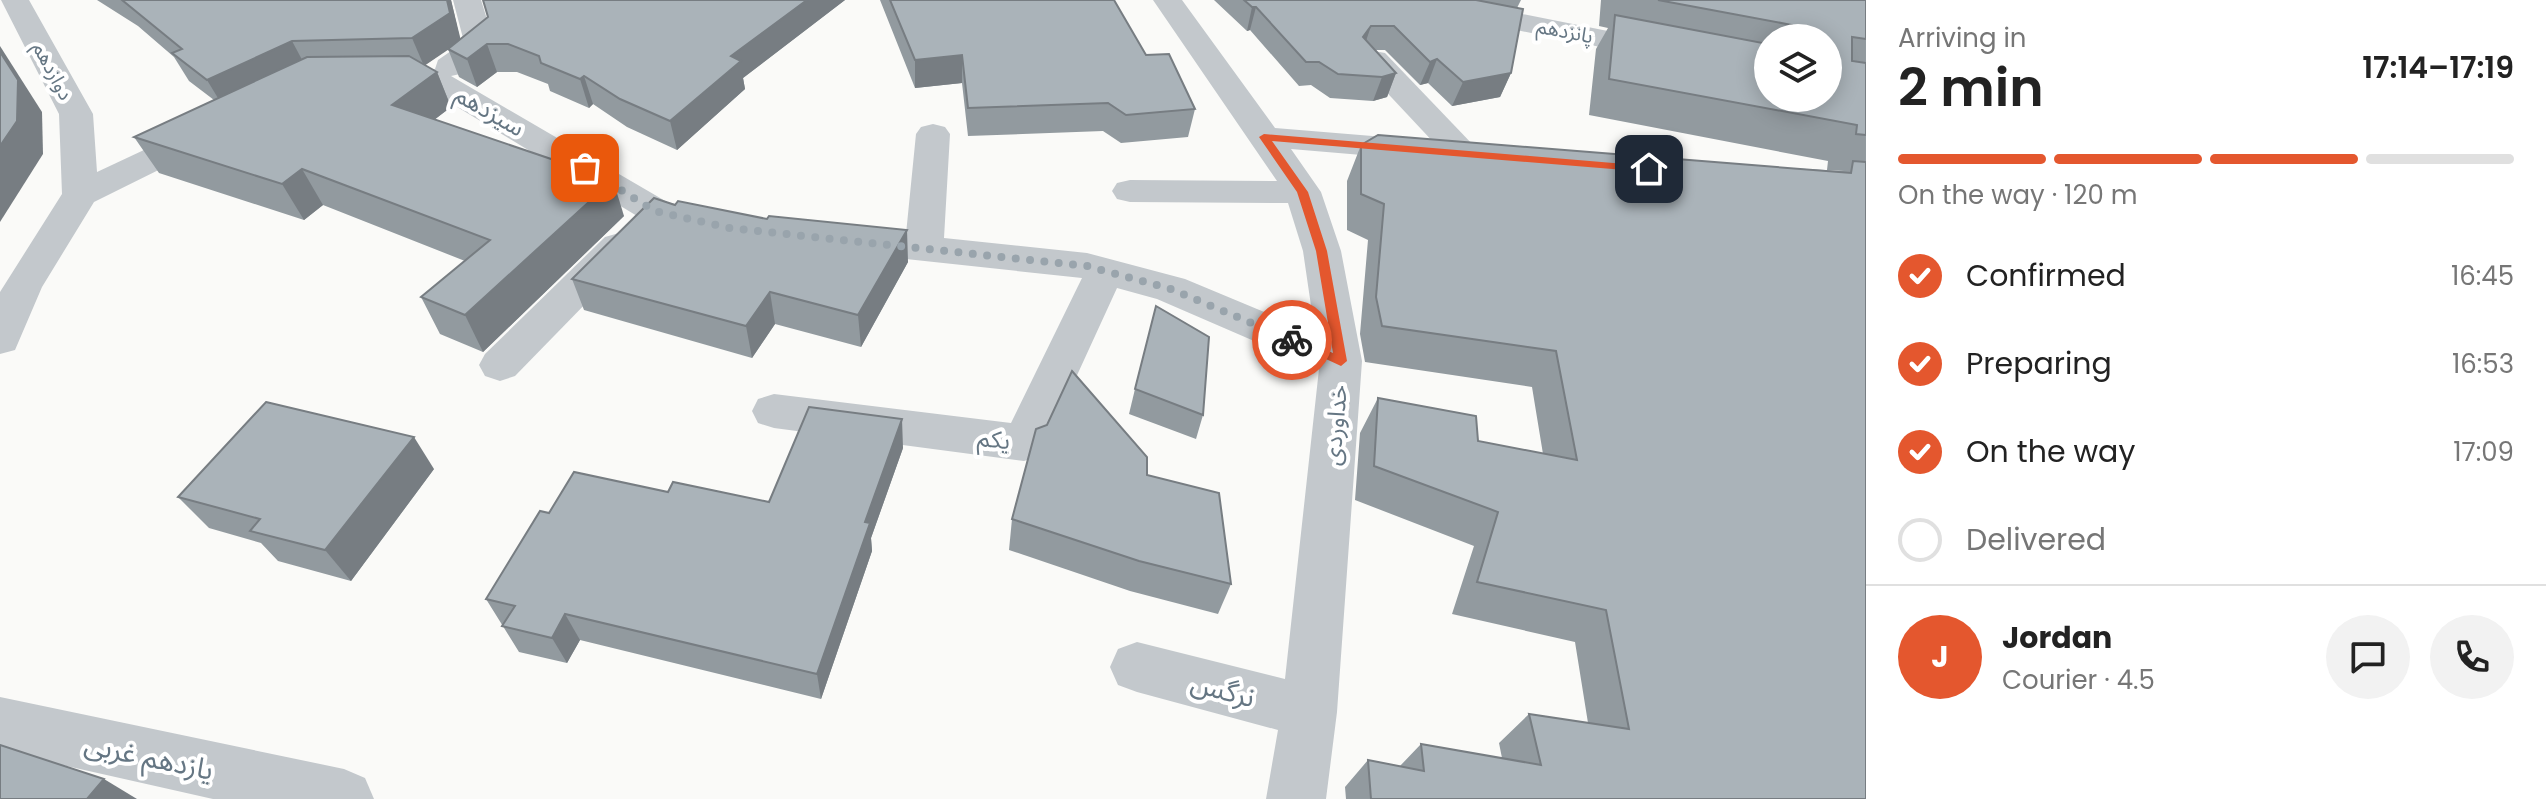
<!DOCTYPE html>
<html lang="en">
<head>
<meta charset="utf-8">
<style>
	body { margin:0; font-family:Poppins,"Noto Sans Arabic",sans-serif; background:#f2f2f2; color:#222; height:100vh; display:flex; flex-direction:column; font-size:30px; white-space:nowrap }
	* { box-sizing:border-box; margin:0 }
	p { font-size:26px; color:#767676 }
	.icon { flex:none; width:44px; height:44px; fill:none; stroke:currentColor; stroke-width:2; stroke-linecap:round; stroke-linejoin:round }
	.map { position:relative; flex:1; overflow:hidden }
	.side { display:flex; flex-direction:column; background:#fff; width:680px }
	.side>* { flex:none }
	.buttons { position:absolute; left:1754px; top:24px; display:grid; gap:16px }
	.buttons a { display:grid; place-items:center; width:88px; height:88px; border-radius:50%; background:#fff; box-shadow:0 4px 20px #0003; font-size:40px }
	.pin { position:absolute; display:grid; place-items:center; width:68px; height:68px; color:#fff; margin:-34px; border-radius:16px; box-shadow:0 4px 12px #0006 }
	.courier { position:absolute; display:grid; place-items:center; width:80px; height:80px; margin:-40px; border:6px solid #e4572e; border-radius:50%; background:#fff; color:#222; box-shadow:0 2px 10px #0007 }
	.headline em { font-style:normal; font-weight:600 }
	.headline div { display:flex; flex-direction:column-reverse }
	.headline { display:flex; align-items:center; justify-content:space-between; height:136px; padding:0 32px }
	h1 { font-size:52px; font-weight:600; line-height:60px }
	.bar { display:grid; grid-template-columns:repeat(4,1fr); gap:12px 8px; align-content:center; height:96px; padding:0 32px }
	.bar i { height:10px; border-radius:6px; background:#e0e0e0 }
	.bar .current { background:#e4572e }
	.bar p { grid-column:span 4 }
	.line { display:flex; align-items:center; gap:20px; padding:0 32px; border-top:2px solid #e0e0e0 }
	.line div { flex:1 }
	.round { display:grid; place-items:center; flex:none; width:84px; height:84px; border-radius:42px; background:#f2f2f2 }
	ol { padding:0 32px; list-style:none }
	li { display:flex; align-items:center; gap:24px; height:88px }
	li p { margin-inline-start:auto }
	li .icon { padding:8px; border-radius:50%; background:#e4572e; color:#fff; stroke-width:4 }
	li:last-child { color:#767676 }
	li i { width:44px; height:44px; border:4px solid #e0e0e0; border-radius:50% }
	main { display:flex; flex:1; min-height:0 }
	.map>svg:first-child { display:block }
</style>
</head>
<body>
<main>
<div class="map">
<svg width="1866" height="799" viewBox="0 0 1866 799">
	<rect width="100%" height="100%" fill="#fafaf8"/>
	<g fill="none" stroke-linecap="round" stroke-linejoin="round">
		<g fill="#c3c8cc" fill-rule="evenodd">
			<polygon points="1,0 29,0 93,114 97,172 193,127 205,124 217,127 222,134 217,141 94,202 42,287 15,350 0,354 0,292 62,194 59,114"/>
			<polygon points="453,0 481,0 495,45 460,74 451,76 667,202 716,214 722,222 716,230 703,234 642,219 426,88 370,86 365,79 370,72 435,69 438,60 464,42"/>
			<polygon points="1153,0 1182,0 1275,128 1421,140 1433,143 1438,150 1433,157 1421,160 1291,149 1321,192 1341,251 1362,361 1337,712 1326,799 1266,799 1278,730 1137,692 1118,685 1110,667 1118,649 1137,642 1285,679 1319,369 1157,299 1117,288 1040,456 1024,461 774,428 758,423 752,411 758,399 774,394 1011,423 1082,278 850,253 837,250 831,241 837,232 850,229 906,234 916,134 921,127 933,124 945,127 950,134 944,238 1087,253 1185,279 1315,333 1303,251 1288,203 1130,202 1117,199 1112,191 1117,183 1130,180 1277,181"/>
			<polygon points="1462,2 1768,63 1768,81 1452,17 1447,11 1452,5"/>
			<polygon points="1374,51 1385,53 1475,147 1480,154 1475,161 1463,164 1451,161 1363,67 1358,60 1363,53"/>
			<polygon points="619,233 633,237 638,246 633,255 515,376 500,381 485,376 479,365 485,354 605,237"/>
			<polygon points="0,697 344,769 365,778 374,799 213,799 0,751"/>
		</g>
	</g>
	<g fill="#929a9f" fill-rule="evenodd">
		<polygon points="97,0 451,0 460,39 488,17 483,0 845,0 743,78 745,89 677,150 627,127 593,104 589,108 550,91 548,84 517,72 497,72 477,87 459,77 448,49 425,65 437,72 451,107 435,119 624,216 483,352 440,334 421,297 465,261 323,205 304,220 159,173 134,137 214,100 189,81 174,57 138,26"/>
		<polygon points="880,0 1114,0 1146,55 1195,109 1188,137 1121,143 1103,131 968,136 962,83 915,88"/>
		<polygon points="1214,0 1521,0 1517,8 1511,73 1500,97 1452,106 1428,83 1420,85 1385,50 1376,50 1396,73 1387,97 1373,101 1330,98 1311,85 1299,86 1250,30 1247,31"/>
		<path d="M 1601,0 L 1866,0 L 1866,799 L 1346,799 L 1345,787 L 1368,760 L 1400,766 L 1421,744 L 1502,758 L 1499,743 L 1529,714 L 1588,723 L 1575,642 L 1452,614 L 1474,546 L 1355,500 L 1360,433 L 1378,398 L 1478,441 L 1543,454 L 1532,387 L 1365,362 L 1360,334 L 1368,240 L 1347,230 L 1347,181 L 1361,145 L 1844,171 L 1827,170 L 1828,161 L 1589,115 L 1596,49 L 1608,28 L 1599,26 ZM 1768,38 L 1828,38 L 1768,98 Z"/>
		<polygon points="675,205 908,262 861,347 775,324 752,358 584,310 572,279"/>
		<polygon points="1135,389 1203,415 1196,439 1129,414"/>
		<polygon points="903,448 871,538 872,551 821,699 580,640 567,663 519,652 486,599 668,492 769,502"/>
		<polygon points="434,469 351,581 278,561 261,543 209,528 178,497"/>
		<polygon points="1147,475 1231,584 1218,614 1130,591 1009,550 1012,519"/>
	</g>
	<g fill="#777d82">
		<polygon points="447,0 451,0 461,41 424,66 412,38"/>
		<polygon points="807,0 845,0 743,78 745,89 677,150 670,121 731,56"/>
		<polygon points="1252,7 1256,7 1250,30 1247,31"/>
		<polygon points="1371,26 1363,50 1363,37"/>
		<polygon points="292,41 307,69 224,108 207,80"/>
		<polygon points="487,44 497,72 477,87 467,59"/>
		<polygon points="0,46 42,112 43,154 0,222"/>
		<polygon points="962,55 962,83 915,88 915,60"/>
		<polygon points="1437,59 1428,83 1420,85 1430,62"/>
		<polygon points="437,72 451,107 408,140 392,105"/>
		<polygon points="1396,73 1387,97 1373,101 1382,77"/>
		<polygon points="1511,73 1500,97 1452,106 1463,82"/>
		<polygon points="584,76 593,104 589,108 580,79"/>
		<polygon points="302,169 323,205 304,220 282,184"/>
		<polygon points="613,180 624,216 483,352 465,315"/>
		<polygon points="907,230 908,262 861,347 858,315"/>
		<polygon points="770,292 775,324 752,358 746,326"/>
		<polygon points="902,419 903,448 871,538 872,551 821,699 817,674 865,522"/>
		<polygon points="414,437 434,469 351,581 325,550"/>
		<polygon points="565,614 580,640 567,663 552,638"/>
		<polygon points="104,779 137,799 87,799"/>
	</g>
	<g fill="#aab3b9" stroke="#777d82" stroke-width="2">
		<polygon points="122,0 447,0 450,13 412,38 292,41 207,80 172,53 182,49"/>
		<polygon points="483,0 807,0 731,56 741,61 670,121 620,99 584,76 580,79 541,63 539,56 508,44 487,44 467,59 448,49 488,17"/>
		<polygon points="890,0 1114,0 1146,55 1169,54 1195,109 1126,115 1108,103 968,108 962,55 915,60"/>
		<polygon points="1244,0 1476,0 1523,9 1511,73 1463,82 1437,59 1430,62 1394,26 1371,26 1363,37 1396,73 1382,77 1338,74 1319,62 1306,62 1256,7 1252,7"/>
		<polygon points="1658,0 1866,0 1866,39 1852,37 1852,61 1866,63 1866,135 1856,134 1857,125 1609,79 1615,15 1768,44 1768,98 1828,98 1828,38 1794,38 1792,25"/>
		<polygon points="0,52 18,80 17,121 0,146"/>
		<polygon points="409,56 437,72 392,105 613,180 465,315 421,297 490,240 302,169 282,184 134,137 307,57"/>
		<polygon points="1378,135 1851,173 1853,161 1866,162 1866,799 1371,799 1368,760 1424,771 1421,744 1541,765 1529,714 1629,729 1606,610 1477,582 1498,512 1374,466 1378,398 1476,416 1478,441 1577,460 1556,351 1382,326 1376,297 1384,204 1361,194 1361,145"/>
		<polygon points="654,198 675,205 678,201 767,219 769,216 907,230 858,315 770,292 746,326 572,279"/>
		<polygon points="1156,306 1209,337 1203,415 1135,389"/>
		<polygon points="1072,371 1147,457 1147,475 1219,493 1231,584 1139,561 1012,519 1036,429 1047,425"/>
		<polygon points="266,402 414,437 325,550 250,531 260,519 178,497"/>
		<polygon points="809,407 902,419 865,522 870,523 817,674 565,614 552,638 502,626 515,606 486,599 540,511 549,513 574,472 668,492 673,482 769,502"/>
		<polygon points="0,745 104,779 87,799 0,799"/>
	</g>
	<polygon fill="#e4572e" points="1264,134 1649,166 1654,169 1649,172 1272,141 1308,192 1327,251 1347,361 1341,366 1285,340 1292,336 1333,353 1316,251 1297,192 1259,137"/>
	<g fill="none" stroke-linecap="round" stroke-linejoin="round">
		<polyline stroke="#99a4ac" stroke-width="8" stroke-dasharray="0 14.4" points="585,168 655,211 729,228 1087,266 1171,289 1292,340"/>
	</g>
	<g text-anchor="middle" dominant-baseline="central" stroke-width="8" stroke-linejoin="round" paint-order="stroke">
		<g font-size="20" fill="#657683" stroke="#fff">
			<text transform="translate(1565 31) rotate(11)">پانزدهم</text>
			<text transform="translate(53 71) rotate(62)">دوازدهم</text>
		</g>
		<g font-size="24" fill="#657683" stroke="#fff">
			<text transform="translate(490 111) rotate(30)">سیزدهم</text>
			<text transform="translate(1335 425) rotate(-85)">خداوردی</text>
			<text transform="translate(994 439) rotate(7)">یکم</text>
		</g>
		<g font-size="28" fill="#657683" stroke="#fff">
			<text transform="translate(1223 690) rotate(15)">نرگس</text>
			<text transform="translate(149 757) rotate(12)">یازدهم غربی</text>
		</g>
	</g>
</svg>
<div class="buttons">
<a><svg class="icon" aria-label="layers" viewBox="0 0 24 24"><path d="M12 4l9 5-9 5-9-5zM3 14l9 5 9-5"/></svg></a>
</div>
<div class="pin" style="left:585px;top:168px;background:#ea580c"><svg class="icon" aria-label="bag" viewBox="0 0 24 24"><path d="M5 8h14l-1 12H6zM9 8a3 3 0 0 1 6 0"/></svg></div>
<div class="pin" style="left:1649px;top:169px;background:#1f2937"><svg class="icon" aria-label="home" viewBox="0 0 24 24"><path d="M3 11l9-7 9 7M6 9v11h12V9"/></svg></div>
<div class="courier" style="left:1292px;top:340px"><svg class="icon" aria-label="bike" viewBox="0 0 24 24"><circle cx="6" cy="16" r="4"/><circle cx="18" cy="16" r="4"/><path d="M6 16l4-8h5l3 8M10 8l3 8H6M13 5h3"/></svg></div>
</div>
<section class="side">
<div class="headline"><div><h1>2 min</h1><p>Arriving in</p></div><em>17:14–17:19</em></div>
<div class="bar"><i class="current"></i><i class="current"></i><i class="current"></i><i></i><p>On the way · 120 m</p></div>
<ol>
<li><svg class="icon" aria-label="check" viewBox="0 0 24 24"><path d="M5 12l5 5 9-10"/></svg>Confirmed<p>16:45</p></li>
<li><svg class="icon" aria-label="check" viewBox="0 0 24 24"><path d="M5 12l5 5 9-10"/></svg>Preparing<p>16:53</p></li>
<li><svg class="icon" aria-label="check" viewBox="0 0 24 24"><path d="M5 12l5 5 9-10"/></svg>On the way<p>17:09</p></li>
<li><i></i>Delivered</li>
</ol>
<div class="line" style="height:144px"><b class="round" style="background:#e4572e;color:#fff">J</b><div><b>Jordan</b><p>Courier · 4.5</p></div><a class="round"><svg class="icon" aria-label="chat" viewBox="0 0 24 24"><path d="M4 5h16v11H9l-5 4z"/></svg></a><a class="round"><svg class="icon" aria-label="phone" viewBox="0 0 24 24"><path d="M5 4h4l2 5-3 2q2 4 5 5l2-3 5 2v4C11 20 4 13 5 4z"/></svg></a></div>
</section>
</main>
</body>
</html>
